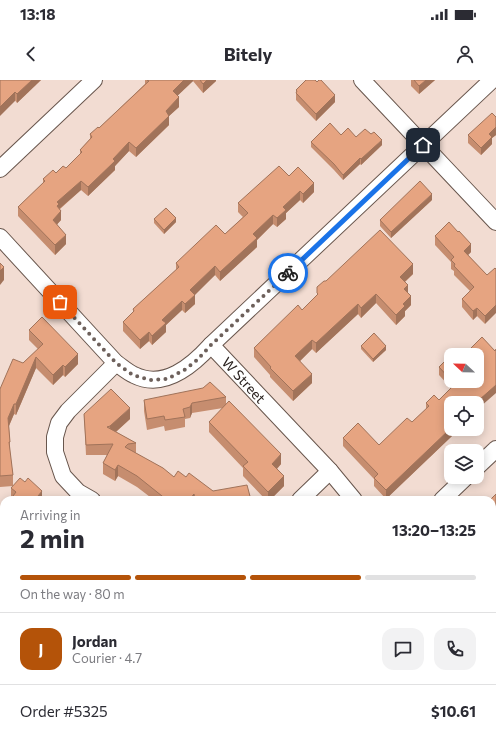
<!DOCTYPE html>
<html lang="en">
<head>
<meta charset="utf-8">
<style>
	body { margin:0; font-family:Commissioner,sans-serif; background:#f2f2f3; color:#2b2b33; height:100vh; display:flex; flex-direction:column; font-size:15px; white-space:nowrap }
	* { box-sizing:border-box; margin:0 }
	p { font-size:13px; color:#7c7c81 }
	.icon { flex:none; width:22px; height:22px; fill:none; stroke:currentColor; stroke-width:2; stroke-linecap:round; stroke-linejoin:round }
	.map { position:relative; flex:1; overflow:hidden }
	.drawer { position:absolute; left:0px; top:416px; width:496px; height:248px; display:flex; flex-direction:column; background:#fff; border-radius:12px 12px 0 0; box-shadow:0 2px 10px #0003 }
	.drawer>* { flex:none }
	.needle { width:26px; rotate:292deg }
	.fabs { position:absolute; left:444px; top:268px; display:grid; gap:8px }
	.fabs a { display:grid; place-items:center; width:40px; height:40px; border-radius:8px; background:#fff; box-shadow:0 2px 10px #0003; font-size:20px }
	.pin { position:absolute; display:grid; place-items:center; width:34px; height:34px; color:#fff; margin:-17px; border-radius:8px; box-shadow:0 2px 6px #0006 }
	.courier { position:absolute; display:grid; place-items:center; width:40px; height:40px; margin:-20px; border:3px solid #1a73e8; border-radius:50%; background:#fff; color:#222; box-shadow:0 1px 5px #0007 }
	.headline em { font-style:normal; font-weight:700 }
	.headline div { display:flex; flex-direction:column-reverse }
	.headline { display:flex; align-items:center; justify-content:space-between; height:68px; padding:0 20px }
	h1 { font-size:26px; font-weight:700; line-height:30px }
	.bar { display:grid; grid-template-columns:repeat(4,1fr); gap:6px 4px; align-content:center; height:48px; padding:0 20px }
	.bar i { height:5px; border-radius:3px; background:#e1e1e2 }
	.bar .selected { background:#b45309 }
	.bar p { grid-column:span 4 }
	.line { display:flex; align-items:center; gap:10px; padding:0 20px; border-top:1px solid #e1e1e2 }
	.line div { flex:1 }
	.round { display:grid; place-items:center; flex:none; width:42px; height:42px; border-radius:12px; background:#f2f2f3 }
	.status { display:flex; justify-content:space-between; align-items:center; height:28px; padding:0 20px; background:#fff; direction:ltr }
	.status svg { height:11px; fill:currentColor }
	header { display:flex; justify-content:space-between; align-items:center; height:52px; padding:0 20px; background:#fff; font-size:18px; font-weight:700 }
	.map>svg:first-child { display:block }
</style>
</head>
<body>
<div class="status"><b>13:18</b><svg viewBox="0 0 49 12"><path d="M0 12V9h3v3zM5 12V6h3v6zM10 12V3h3v9zM15 12V0h3v12zM26 1h20v11H26zM47 4h2v5h-2z"/></svg></div>
<header><svg class="icon" aria-label="back" viewBox="0 0 24 24"><path d="M15 5l-7 7 7 7"/></svg>Bitely<svg class="icon" aria-label="person" viewBox="0 0 24 24"><circle cx="12" cy="8" r="4"/><path d="M4 21q1-7 8-7t8 7"/></svg></header>
<div class="map">
<svg width="496" height="664" viewBox="0 0 496 664">
	<rect width="100%" height="100%" fill="#f2dcd2"/>
	<g fill="#77a2d8">
		<polygon points="0,495 4,498 4,565 0,563"/>
		<polygon points="197,660 368,660 380,664 205,664"/>
	</g>
	<g fill="none" stroke-linecap="round" stroke-linejoin="round">
		<g stroke="#77a2d8" stroke-width="4.5">
			<polyline points="0,621 1,621"/>
			<polyline points="83,660 91,664"/>
		</g>
		<g stroke="#68564d" stroke-width="18">
			<g id="street">
				<polyline points="362,0 496,142"/>
				<polyline points="0,89 94,0"/>
				<path d="M 0,157 L 116,283 C 122,287 127,292 134,295 C 164,310 192,286 211,265 L 330,391 L 354,420"/>
				<polyline points="211,265 492,0"/>
				<polyline points="477,387 496,369"/>
				<polyline points="92,420 78,412 63,396 55,372 55,357 59,343 68,331 116,283"/>
				<polyline points="300,420 330,391"/>
				<polyline points="442,420 466,397"/>
				<polyline points="0,595 4,596"/>
				<polyline points="492,600 496,604"/>
				<polyline points="136,660 144,664"/>
				<polyline points="42,664 44,660"/>
			</g>
		</g>
		<use href="#street" stroke="#fff" stroke-width="16"/>
	</g>
	<g fill="#c68d6f">
		<polygon points="0,0 41,0 17,23"/>
		<polygon points="145,0 216,0 216,1 203,13 193,1 177,16 179,27 169,36 169,45 136,77 129,71 115,86 115,90 88,116 81,110 60,129 61,140 57,144 66,164 55,175 18,136 18,127 43,103 43,99 66,88 80,74 80,70 90,59 90,54 99,48 145,4"/>
		<polygon points="411,0 435,0 419,14 411,6"/>
		<polygon points="296,10 335,22 316,41 296,20"/>
		<polygon points="496,37 496,55 492,58 492,64 481,75 468,63 468,55"/>
		<polygon points="341,55 356,57 382,65 361,85 360,84 343,100 334,90 311,67 311,62"/>
		<polygon points="289,96 314,112 303,123 300,120 286,133 286,139 277,147 273,144 257,160 257,167 220,201 215,195 194,215 195,224 185,233 182,230 166,245 166,252 152,265 149,261 140,269 123,251 123,242 133,232 133,229 176,190 176,183 225,154 243,137 238,132 238,123"/>
		<polygon points="432,120 391,158 380,146 380,140"/>
		<polygon points="154,139 176,142 164,154 154,143"/>
		<polygon points="435,156 471,172 468,175 487,195 485,244 477,236 473,240 462,227 462,219 470,211 454,195 454,191 451,189 451,182 435,165"/>
		<polygon points="413,194 405,202 411,225 405,231 405,236 396,245 376,223 361,238 358,234 316,273 312,269 300,281 312,303 293,321 270,297 270,295 254,277 254,268 302,230 317,216 317,207 326,201"/>
		<polygon points="29,250 78,284 65,297 63,295 53,305 36,288 16,335 14,334 9,346 10,362 10,372 13,395 13,406 0,407 0,309 23,283 38,269 29,260"/>
		<polygon points="361,266 386,270 373,282 361,269"/>
		<polygon points="451,279 451,301 477,301 480,330 477,333 477,323 452,354 452,356 386,419 374,406 374,399 343,366 343,358 379,365 412,342 426,329 426,323 439,320 451,308 439,295 439,287"/>
		<polygon points="226,317 226,325 281,384 277,389 284,406 270,420 266,420 243,396 243,388 209,352 209,342 223,328 192,333 190,338 185,339 185,347 165,351 164,346 147,350 144,331 144,320"/>
		<polygon points="84,334 130,339 116,352 136,363 136,373 174,397 186,397 213,411 251,420 154,420 137,407 118,396 115,401 103,394 103,383 107,375 86,375"/>
		<polygon points="11,408 42,419 11,418"/>
		<rect x="424" y="660" width="59" height="4"/>
	</g>
	<g fill="#a1735a">
		<polygon points="32,0 41,0 17,23 17,14"/>
		<polygon points="184,0 193,0 193,1 173,20 173,11"/>
		<polygon points="207,0 216,0 216,1 203,13 203,4"/>
		<polygon points="426,0 435,0 419,14 419,6"/>
		<polygon points="15,12 15,21 0,36 0,27"/>
		<polygon points="335,15 335,22 316,41 316,34"/>
		<polygon points="179,17 179,27 169,36 169,45 136,77 136,68 166,31"/>
		<polygon points="496,47 496,55 492,58 492,64 481,75 481,68 489,54"/>
		<polygon points="382,60 382,65 361,85 361,79"/>
		<polygon points="129,62 129,71 115,86 115,90 88,116 88,107 113,79"/>
		<polygon points="360,78 360,84 343,100 343,95"/>
		<polygon points="81,101 81,110 59,129 61,131 61,140 53,149 53,140 57,122"/>
		<polygon points="314,103 314,112 303,123 303,114"/>
		<polygon points="300,111 300,120 286,133 286,139 277,147 277,138 283,127"/>
		<polygon points="432,114 432,120 391,158 391,152"/>
		<polygon points="273,135 273,144 257,160 257,167 220,201 220,192 253,154"/>
		<polygon points="176,138 176,142 164,154 164,150"/>
		<polygon points="66,155 66,164 55,175 55,165"/>
		<polygon points="471,164 471,172 464,179 464,171"/>
		<polygon points="413,184 413,194 400,206 400,197"/>
		<polygon points="215,186 215,195 190,220 190,210"/>
		<polygon points="4,187 4,200 0,205 0,191"/>
		<polygon points="408,205 408,215 404,209"/>
		<polygon points="376,214 376,223 361,238 361,228"/>
		<polygon points="195,215 195,224 185,233 185,224"/>
		<polygon points="411,216 411,225 405,231 405,236 396,245 396,235 403,224"/>
		<polygon points="182,221 182,230 166,245 166,252 152,265 152,256 162,240"/>
		<polygon points="358,224 358,234 316,273 316,263"/>
		<polygon points="496,225 496,233 485,244 485,236"/>
		<polygon points="477,228 477,236 473,240 473,231"/>
		<polygon points="149,252 149,261 140,269 140,260"/>
		<polygon points="312,260 312,269 295,286 295,276"/>
		<polygon points="386,266 386,270 373,282 373,279"/>
		<polygon points="78,274 78,284 65,297 65,287"/>
		<polygon points="36,277 36,288 16,335 16,324"/>
		<polygon points="63,285 63,295 53,305 53,295"/>
		<polygon points="312,294 312,303 293,321 293,311"/>
		<polygon points="496,299 496,313 480,327 480,330 477,333 477,324 479,320"/>
		<polygon points="192,323 192,333 190,338 190,327"/>
		<polygon points="14,324 14,334 8,348 8,338"/>
		<polygon points="130,328 130,339 110,357 110,346"/>
		<polygon points="451,348 451,349 458,349 452,354 452,356 386,419 386,410"/>
		<polygon points="281,374 281,384 272,394 272,384"/>
		<polygon points="118,385 118,396 115,401 115,390"/>
		<polygon points="284,396 284,406 270,420 268,420 268,412"/>
		<polygon points="42,411 42,420 38,416"/>
		<polygon points="194,414 194,420 189,420"/>
		<polygon points="496,461 496,470 492,474 492,465"/>
		<polygon points="496,533 496,542 492,545 492,536"/>
	</g>
	<g fill="#e6a481" stroke="#a1735a">
		<polygon points="0,0 32,0 17,14 15,12 0,27"/>
		<polygon points="147,0 184,0 173,11 179,17 166,31 169,36 136,68 129,62 113,79 115,81 88,107 81,101 57,122 59,124 57,126 61,131 53,140 66,155 55,165 18,127 45,101 43,99 53,90 56,93 63,86 66,88 82,72 80,70 92,57 90,54 98,47 99,48 149,1"/>
		<polygon points="200,0 207,0 203,4"/>
		<polygon points="306,0 315,0 317,2 319,0 321,0 335,15 316,34 296,13 297,11 296,10"/>
		<polygon points="414,0 426,0 419,6"/>
		<polygon points="492,33 496,37 496,47 489,54 492,57 481,68 468,55"/>
		<polygon points="330,43 341,55 348,48 356,57 365,49 371,54 374,52 382,60 361,79 360,78 343,95 334,84 311,62"/>
		<polygon points="279,86 289,96 298,87 314,103 303,114 300,111 283,127 286,130 277,138 273,135 253,154 257,158 220,192 215,186 190,210 195,215 185,224 182,221 162,240 166,243 152,256 149,252 140,260 123,242 134,231 133,229 179,187 176,183 216,145 225,154 248,133 238,123"/>
		<polygon points="420,101 432,114 391,152 380,140"/>
		<polygon points="166,128 176,138 164,150 154,139"/>
		<polygon points="449,142 458,152 459,151 471,164 464,171 487,195 495,188 496,189 496,225 485,236 477,228 473,231 462,219 474,207 454,186 455,184 451,180 454,177 435,156"/>
		<polygon points="380,150 413,184 400,197 408,205 404,209 411,216 403,224 405,226 396,235 376,214 361,228 358,224 316,263 312,260 295,276 312,294 293,311 270,288 271,287 254,268 298,225 302,230 318,214 317,213 317,207 324,201 326,201"/>
		<polygon points="0,183 4,187 0,191"/>
		<polygon points="42,237 78,274 65,287 63,285 53,295 36,277 16,324 14,324 8,338 10,362 9,362 13,395 0,396 0,309 13,279 23,283 43,264 29,250"/>
		<polygon points="374,253 386,266 373,279 361,266"/>
		<polygon points="482,257 495,271 496,269 496,305 479,320 480,321 477,324 477,323 451,323 451,348 386,410 374,398 378,394 343,358 358,343 379,365 407,338 412,342 429,326 426,323 434,315 439,320 455,304 452,301 477,301 477,275 464,275"/>
		<polygon points="449,277 451,279 451,300 439,287"/>
		<polygon points="210,302 226,317 192,323 190,327 183,329 185,337 165,340 164,336 147,339 144,320 203,308"/>
		<polygon points="111,309 130,328 110,346 107,347 136,363 128,364 125,367 163,388 174,397 178,391 186,397 189,393 213,411 247,405 251,420 195,420 194,414 189,420 167,420 137,396 118,385 115,390 103,383 113,364 86,365 84,334"/>
		<polygon points="229,321 281,374 272,384 284,396 268,412 243,386 248,382 209,342"/>
		<polygon points="20,398 25,402 28,398 42,411 38,416 43,420 10,420 16,412 11,408"/>
		<polygon points="496,414 496,461 492,465 492,420 490,420"/>
		<polygon points="492,492 496,496 496,533 492,536"/>
		<polygon points="460,660 482,660 482,662"/>
	</g>
	<g fill="none" stroke-linecap="round" stroke-linejoin="round">
		<polyline stroke="#6d605b" stroke-width="4" stroke-dasharray="0 7.2" points="60,222 116,283 133,295 150,300 167,299 186,289 197,280 211,265 288,193"/>
		<polyline stroke="#1a73e8" stroke-width="5" points="288,193 423,65"/>
	</g>
	<g text-anchor="middle" dominant-baseline="central" stroke-width="3" stroke-linejoin="round" paint-order="stroke">
		<g font-size="14" fill="#261e1b" stroke="#fff">
			<text transform="translate(244 300) rotate(47)">W Street</text>
		</g>
	</g>
</svg>
<div class="fabs">
<a><svg class="needle" viewBox="-14 -14 28 28"><path d="M0-13l5 13h-10z" fill="#e53935"/><path d="M0 13l5-13h-10z" fill="#7c7c81"/></svg></a>
<a><svg class="icon" aria-label="locate" viewBox="0 0 24 24"><circle cx="12" cy="12" r="6"/><path d="M12 2v4M12 18v4M2 12h4M18 12h4"/></svg></a>
<a><svg class="icon" aria-label="layers" viewBox="0 0 24 24"><path d="M12 4l9 5-9 5-9-5zM3 14l9 5 9-5"/></svg></a>
</div>
<div class="pin" style="left:60px;top:222px;background:#ea580c"><svg class="icon" aria-label="bag" viewBox="0 0 24 24"><path d="M5 8h14l-1 12H6zM9 8a3 3 0 0 1 6 0"/></svg></div>
<div class="pin" style="left:423px;top:65px;background:#1f2937"><svg class="icon" aria-label="home" viewBox="0 0 24 24"><path d="M3 11l9-7 9 7M6 9v11h12V9"/></svg></div>
<div class="courier" style="left:288px;top:193px"><svg class="icon" aria-label="bike" viewBox="0 0 24 24"><circle cx="6" cy="16" r="4"/><circle cx="18" cy="16" r="4"/><path d="M6 16l4-8h5l3 8M10 8l3 8H6M13 5h3"/></svg></div>
<section class="drawer">
<div class="headline"><div><h1>2 min</h1><p>Arriving in</p></div><em>13:20–13:25</em></div>
<div class="bar"><i class="selected"></i><i class="selected"></i><i class="selected"></i><i></i><p>On the way · 80 m</p></div>
<div class="line" style="height:72px"><b class="round" style="background:#b45309;color:#fff">J</b><div><b>Jordan</b><p>Courier · 4.7</p></div><a class="round"><svg class="icon" aria-label="chat" viewBox="0 0 24 24"><path d="M4 5h16v11H9l-5 4z"/></svg></a><a class="round"><svg class="icon" aria-label="phone" viewBox="0 0 24 24"><path d="M5 4h4l2 5-3 2q2 4 5 5l2-3 5 2v4C11 20 4 13 5 4z"/></svg></a></div>
<div class="line" style="height:52px"><div>Order #5325</div><b>$10.61</b></div>
</section>
</div>
</body>
</html>
